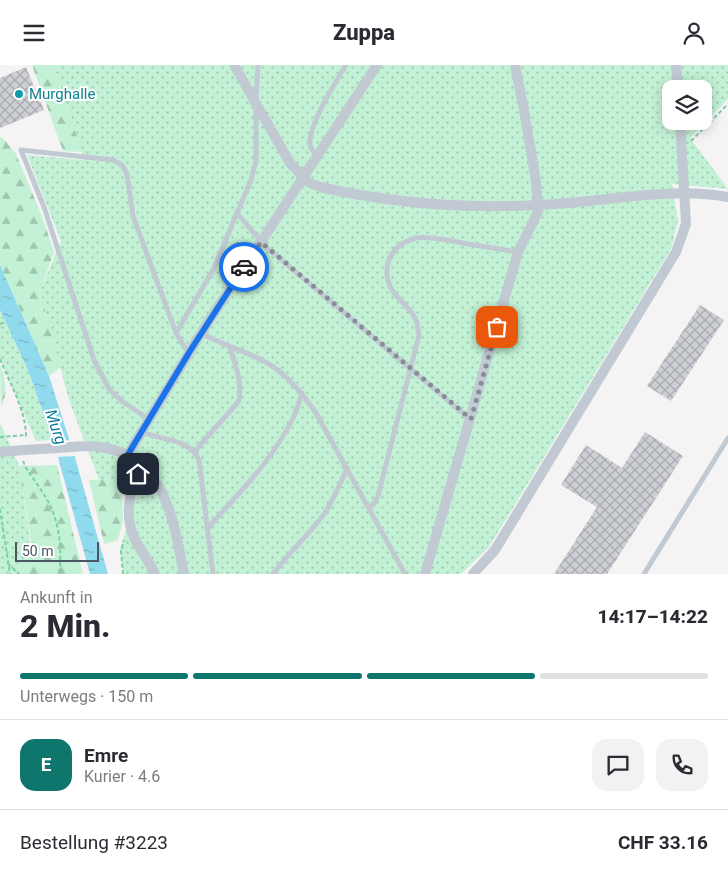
<!DOCTYPE html>
<html lang="de">
<head>
<meta charset="utf-8">
<style>
	body { margin:0; font-family:Roboto,sans-serif; background:#f2f2f3; color:#2b2b33; height:100vh; display:flex; flex-direction:column; font-size:19px; white-space:nowrap }
	* { box-sizing:border-box; margin:0 }
	p { font-size:16px; color:#7c7c81 }
	.icon { flex:none; width:28px; height:28px; fill:none; stroke:currentColor; stroke-width:2; stroke-linecap:round; stroke-linejoin:round }
	.map { position:relative; height:509px; overflow:hidden }
	.side { display:flex; flex-direction:column; background:#fff; flex:1 }
	.side>* { flex:none }
	.tools { position:absolute; left:662px; top:15px; display:grid; gap:10px }
	.tools a { display:grid; place-items:center; width:50px; height:50px; border-radius:10px; background:#fff; box-shadow:0 2px 12px #0003; font-size:25px }
	.scale { position:absolute; left:15px; bottom:12px; width:84px; box-sizing:border-box; padding-left:5px; border:2px solid #4a5661; border-top:0; font-size:14px; line-height:18px; white-space:nowrap; color:#4a5661; -webkit-text-stroke:4px #fff; paint-order:stroke }
	.pin { position:absolute; display:grid; place-items:center; width:42px; height:42px; color:#fff; margin:-21px; border-radius:10px; box-shadow:0 2px 8px #0006 }
	.courier { position:absolute; display:grid; place-items:center; width:50px; height:50px; margin:-25px; border:4px solid #1a73e8; border-radius:50%; background:#fff; color:#222; box-shadow:0 1px 6px #0007 }
	.head em { font-style:normal; font-weight:800 }
	.head div { display:flex; flex-direction:column-reverse }
	.head { display:flex; align-items:center; justify-content:space-between; height:85px; padding:0 20px }
	h1 { font-size:32px; font-weight:800; line-height:38px }
	.bar { display:grid; grid-template-columns:repeat(4,1fr); gap:8px 5px; align-content:center; height:60px; padding:0 20px }
	.bar i { height:6px; border-radius:4px; background:#e1e1e2 }
	.bar .selected { background:#0f766e }
	.bar p { grid-column:span 4 }
	.line { display:flex; align-items:center; gap:12px; padding:0 20px; border-top:1px solid #e1e1e2 }
	.line div { flex:1 }
	.round { display:grid; place-items:center; flex:none; width:52px; height:52px; border-radius:15px; background:#f2f2f3 }
	header { display:flex; justify-content:space-between; align-items:center; height:65px; padding:0 20px; background:#fff; font-size:22px; font-weight:800 }
	.map>svg:first-child { display:block }
</style>
</head>
<body>
<header><svg class="icon" aria-label="menu" viewBox="0 0 24 24"><path d="M4 6h16M4 12h16M4 18h16"/></svg>Zuppa<svg class="icon" aria-label="person" viewBox="0 0 24 24"><circle cx="12" cy="8" r="4"/><path d="M4 21q1-7 8-7t8 7"/></svg></header>
<div class="map">
<svg width="728" height="509" viewBox="0 0 728 509">
	<defs>
		<pattern id="grass-dots" width="8" height="8" patternUnits="userSpaceOnUse" patternTransform="scale(1.25)"><rect width="8" height="8" fill="#c3f1d5"/><path d="M2 2h.1M6 6h.1" fill="none" stroke="#a0c6b0" stroke-width="1.8" stroke-linecap="round"/></pattern>
		<pattern id="forest-firs" width="22" height="20" patternUnits="userSpaceOnUse" patternTransform="scale(1.25)"><rect width="22" height="20" fill="#c3f1d5"/><path d="M5 1l3.5 6h-7zM16 11l3.5 6h-7z" fill="#a0c6b0"/></pattern>
		<pattern id="water-ripples" width="26" height="14" patternUnits="userSpaceOnUse" patternTransform="scale(1.25)"><rect width="26" height="14" fill="#90daee"/><path d="M2 4q2-2 4 0t4 0M15 11q2-2 4 0t4 0" fill="none" stroke="#78b4c4"/></pattern>
		<pattern id="building-cross-hatch" width="8" height="8" patternUnits="userSpaceOnUse" patternTransform="scale(1.25)"><rect width="8" height="8" fill="#cdcfd5"/><path d="M0 0l8 8M0 8l8-8" fill="none" stroke="#a8abb0"/></pattern>
	</defs>
	<rect width="100%" height="100%" fill="#f5f3f3"/>
	<g fill="url(#grass-dots)" fill-rule="evenodd">
		<path d="M 53,0 L 728,0 L 728,34 L 690,73 L 728,124 L 672,119 L 678,156 L 671,184 L 489,482 L 463,507 L 459,509 L 124,509 L 120,485 L 138,424 L 106,414 L 99,415 L 69,335 L 40,226 L 61,176 L 27,90 L 84,95 ZM 671,24 L 704,24 L 704,56 L 671,56 Z"/>
		<polygon points="0,245 28,305 52,375 36,376 0,294"/>
		<polygon points="0,358 19,400 30,475 21,509 0,509"/>
	</g>
	<g fill="url(#forest-firs)">
		<polygon points="32,0 53,0 82,87 63,86"/>
		<polygon points="0,72 4,74 16,89 43,154 54,187 40,226 61,302 49,311 0,200"/>
		<path d="M 0,300 C 5,312 9,330 1,340 Z"/>
		<polygon points="57,400 83,509 18,509 31,475 19,401"/>
		<polygon points="106,414 122,419 123,455 118,475 104,479 89,415"/>
	</g>
	<polygon fill="url(#water-ripples)" points="0,200 49,311 76,396 108,509 90,509 56,385 28,305 0,245"/>
	<polygon fill="#f5f3f3" points="72,375 77,391 55,392 50,376"/>
	<g fill="url(#building-cross-hatch)">
		<polygon points="26,2 44,45 0,63 0,13"/>
		<polygon points="700,240 724,255 671,336 647,321"/>
		<polygon points="645,367 683,391 607,509 554,509 597,442 561,420 586,380 622,403"/>
	</g>
	<g fill="none" stroke-linecap="round" stroke-linejoin="round">
		<g stroke="#7ad0a6" stroke-width="2" stroke-dasharray="4 2.5" stroke-linecap="butt">
			<polyline points="691,76 728,39"/>
			<polyline points="0,259 6,257"/>
			<path d="M 0,294 C 10,319 27,347 26,374"/>
			<polyline points="0,372 26,370"/>
			<path d="M 23,396 L 26,403 C 35,417 47,431 53,447 C 60,466 62,489 59,509"/>
			<polyline points="0,444 10,509"/>
			<polyline points="8,499 19,509"/>
			<polyline points="123,509 121,486 124,475"/>
		</g>
		<g stroke="#c1cad2" stroke-width="5">
			<polyline points="256,34 258,0"/>
			<path d="M 317,89 C 314,87 311,85 310,80 C 307,63 336,16 346,0"/>
			<polyline points="237,148 266,182 470,354"/>
			<path d="M 201,268 C 225,282 255,288 278,305 C 293,317 305,332 316,348 L 405,509"/>
			<polyline points="189,286 184,281 176,268 213,205 251,115 256,96 256,43"/>
			<polyline points="150,355 123,337 109,324 94,295 44,142 21,85 113,95 122,100 127,109 133,151 176,268"/>
			<path d="M 142,367 C 163,376 189,373 199,395 L 213,509"/>
			<path d="M 195,386 L 239,336 C 242,317 236,301 230,283"/>
			<path d="M 369,442 L 374,439 L 378,431 L 419,270 C 418,266 418,260 416,255 C 410,240 391,232 388,215 C 383,194 396,178 416,173 C 429,171 445,175 458,177 C 478,181 498,184 518,187"/>
			<path d="M 207,464 C 238,429 272,396 293,353 C 297,346 299,336 302,328"/>
			<path d="M 273,509 C 288,489 306,472 322,452 C 333,437 340,419 347,403"/>
			<polyline points="644,509 728,373"/>
		</g>
		<g stroke="#c1cad2" stroke-width="10">
			<path d="M 234,0 L 290,98 L 308,117 L 320,122 C 391,138 465,144 539,140 C 601,138 666,121 728,132"/>
			<polyline points="676,0 678,24"/>
			<path d="M 0,387 C 19,385 38,384 58,383 C 71,382 86,380 100,382 C 165,390 174,457 184,509"/>
			<polyline points="127,391 201,268 377,0"/>
			<path d="M 144,402 C 129,419 124,451 134,472 C 140,485 149,496 155,509"/>
			<polyline points="425,509 518,187 538,147 536,116 524,45 515,0"/>
			<polyline points="473,509 495,485 676,187 686,159 680,56"/>
		</g>
	</g>
	<g fill="none" stroke-linecap="round" stroke-linejoin="round">
		<polyline stroke="#868d94" stroke-width="5" stroke-dasharray="0 9" points="244,202 261,177 471,354 497,262"/>
		<polyline stroke="#1a73e8" stroke-width="6" points="138,409 144,402 127,391 190,286 244,202"/>
	</g>
	<circle fill="#0f9aa8" stroke="#fff" stroke-width="2" cx="19" cy="29" r="5"/>
	<g text-anchor="middle" dominant-baseline="central" stroke-width="4" stroke-linejoin="round" paint-order="stroke">
		<g font-size="15" fill="#0d838f" stroke="#fff" text-anchor="start">
			<text x="29" y="29">Murghalle</text>
		</g>
		<g font-size="16" font-style="italic" fill="#0c7c9b" stroke="#fff">
			<text transform="translate(56 362) rotate(71)">Murg</text>
		</g>
	</g>
</svg>
<div class="tools">
<a><svg class="icon" aria-label="layers" viewBox="0 0 24 24"><path d="M12 4l9 5-9 5-9-5zM3 14l9 5 9-5"/></svg></a>
</div>
<div class="scale">50 m</div>
<div class="pin" style="left:497px;top:262px;background:#ea580c"><svg class="icon" aria-label="bag" viewBox="0 0 24 24"><path d="M5 8h14l-1 12H6zM9 8a3 3 0 0 1 6 0"/></svg></div>
<div class="pin" style="left:138px;top:409px;background:#1f2937"><svg class="icon" aria-label="home" viewBox="0 0 24 24"><path d="M3 11l9-7 9 7M6 9v11h12V9"/></svg></div>
<div class="courier" style="left:244px;top:202px"><svg class="icon" aria-label="car" viewBox="0 0 24 24"><path d="M5 17H2v-5l4-1 3-4h7l3 4 3 1v5h-3M9 17h6M6 11h13"/><circle cx="7" cy="17" r="2"/><circle cx="17" cy="17" r="2"/></svg></div>
</div>
<section class="side">
<div class="head"><div><h1>2 Min.</h1><p>Ankunft in</p></div><em>14:17–14:22</em></div>
<div class="bar"><i class="selected"></i><i class="selected"></i><i class="selected"></i><i></i><p>Unterwegs · 150 m</p></div>
<div class="line" style="height:90px"><b class="round" style="background:#0f766e;color:#fff">E</b><div><b>Emre</b><p>Kurier · 4.6</p></div><a class="round"><svg class="icon" aria-label="chat" viewBox="0 0 24 24"><path d="M4 5h16v11H9l-5 4z"/></svg></a><a class="round"><svg class="icon" aria-label="phone" viewBox="0 0 24 24"><path d="M5 4h4l2 5-3 2q2 4 5 5l2-3 5 2v4C11 20 4 13 5 4z"/></svg></a></div>
<div class="line" style="height:65px"><div>Bestellung #3223</div><b>CHF 33.16</b></div>
</section>
</body>
</html>
